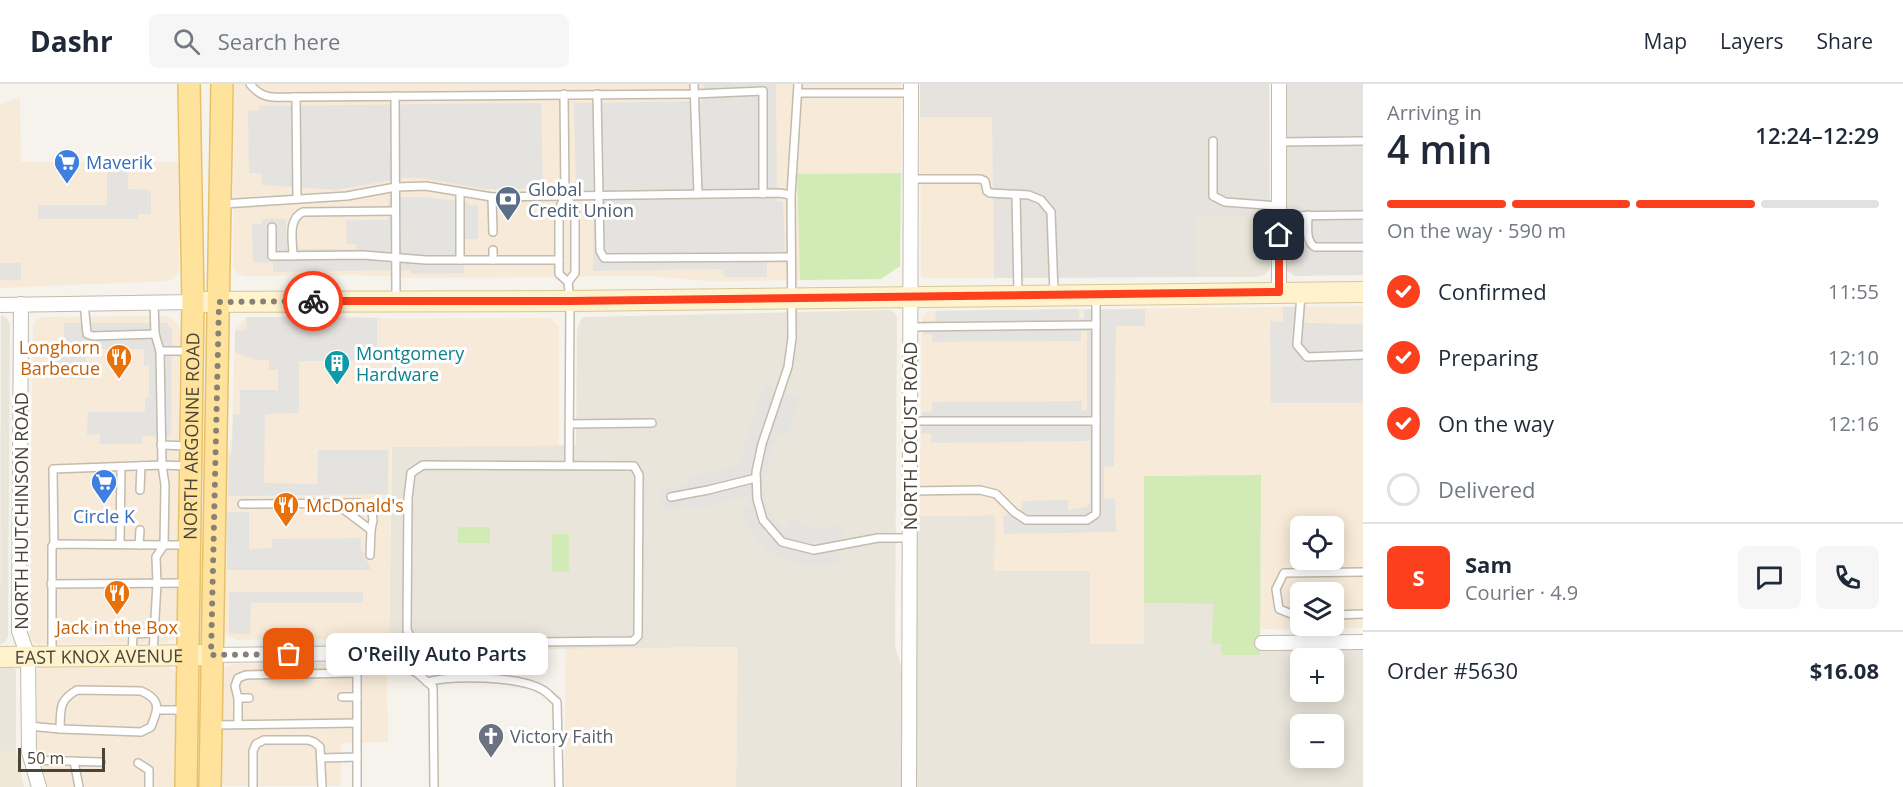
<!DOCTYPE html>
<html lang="en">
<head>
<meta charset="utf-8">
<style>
	body { margin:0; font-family:"Open Sans",sans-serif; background:#f6f6f7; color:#1f2937; height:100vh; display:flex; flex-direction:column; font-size:22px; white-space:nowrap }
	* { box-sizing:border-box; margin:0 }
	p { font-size:20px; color:#747a83 }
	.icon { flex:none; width:33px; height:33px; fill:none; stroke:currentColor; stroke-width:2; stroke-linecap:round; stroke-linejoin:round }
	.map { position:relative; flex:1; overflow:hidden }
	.details { display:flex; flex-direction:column; background:#fff; width:540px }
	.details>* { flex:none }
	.controls { position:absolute; left:1290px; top:432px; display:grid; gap:12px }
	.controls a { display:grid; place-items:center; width:54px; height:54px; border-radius:9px; background:#fff; box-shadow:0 3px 15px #0003; font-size:30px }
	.scale { position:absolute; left:18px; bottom:15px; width:87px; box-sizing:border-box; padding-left:6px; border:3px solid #4b4439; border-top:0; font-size:16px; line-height:21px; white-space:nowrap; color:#4b4439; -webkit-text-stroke:4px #fff; paint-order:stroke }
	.pin { position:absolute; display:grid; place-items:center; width:51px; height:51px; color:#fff; margin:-26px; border-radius:12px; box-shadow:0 3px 9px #0006 }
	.courier { position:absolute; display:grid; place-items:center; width:60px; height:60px; margin:-30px; border:4px solid #fc3f1d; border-radius:50%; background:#fff; color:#222; box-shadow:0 2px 8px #0007 }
	.bubble { position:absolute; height:42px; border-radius:9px; background:#fff; box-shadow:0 3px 15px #0003; font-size:20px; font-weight:600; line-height:42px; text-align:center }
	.head em { font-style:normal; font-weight:600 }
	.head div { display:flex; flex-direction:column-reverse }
	.head { display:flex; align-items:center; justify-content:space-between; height:102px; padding:0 24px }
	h1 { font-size:39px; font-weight:600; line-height:45px }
	.bar { display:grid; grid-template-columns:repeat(4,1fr); gap:9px 6px; align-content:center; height:72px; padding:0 24px }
	.bar i { height:8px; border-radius:4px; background:#e0e1e3 }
	.bar .current { background:#fc3f1d }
	.bar p { grid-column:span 4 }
	.line { display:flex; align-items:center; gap:15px; padding:0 24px; border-top:2px solid #e0e1e3 }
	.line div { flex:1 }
	.round { display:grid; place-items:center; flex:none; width:63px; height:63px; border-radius:9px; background:#f6f6f7 }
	ol { padding:0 24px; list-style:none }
	li { display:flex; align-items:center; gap:18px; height:66px }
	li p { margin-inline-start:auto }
	li .icon { padding:6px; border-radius:50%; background:#fc3f1d; color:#fff; stroke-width:4 }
	li:last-child { color:#747a83 }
	li i { width:33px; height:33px; border:3px solid #e0e1e3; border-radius:50% }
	header { display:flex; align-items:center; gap:36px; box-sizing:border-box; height:84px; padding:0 30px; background:#fff; border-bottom:2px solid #e0e1e3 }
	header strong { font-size:28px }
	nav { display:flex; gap:33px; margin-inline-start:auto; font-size:21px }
	.search { width:420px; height:54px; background:#f6f6f7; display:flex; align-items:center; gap:15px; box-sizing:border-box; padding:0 21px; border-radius:9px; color:#747a83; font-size:22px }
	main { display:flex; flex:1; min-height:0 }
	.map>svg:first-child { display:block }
</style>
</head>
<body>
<header>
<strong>Dashr</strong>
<div class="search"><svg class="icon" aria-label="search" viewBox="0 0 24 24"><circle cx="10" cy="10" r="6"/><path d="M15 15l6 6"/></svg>Search here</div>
<nav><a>Map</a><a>Layers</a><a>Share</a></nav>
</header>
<main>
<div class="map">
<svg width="1363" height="703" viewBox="0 0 1363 703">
	<rect width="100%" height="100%" fill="#f6f3ec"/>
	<g fill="#eae5da" fill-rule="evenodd">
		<polygon points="1195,132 1270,132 1270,185 1264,191 1255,193 1196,193"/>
		<polygon points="890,226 895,229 897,235 895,562 902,584 902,703 736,703 737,563 389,567 392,363 576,361 577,246 581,235 585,233"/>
		<polygon points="1,231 7,234 10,240 8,552 5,558 0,560"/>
		<path d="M 995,431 L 995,487 L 1090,487 L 1090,560 L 1143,560 L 1144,519 L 1213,520 L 1213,560 L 1221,560 L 1260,571 L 1260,565 L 1363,565 L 1363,703 L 916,703 L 916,432 ZM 1300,574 L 1334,574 L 1334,608 L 1300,608 ZM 1300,640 L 1334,640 L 1334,674 L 1300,674 Z"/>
		<polygon points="0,581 10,581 14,583 16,587 16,667 0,667"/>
	</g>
	<g fill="#f7ead8" fill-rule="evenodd">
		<polygon points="234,0 901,0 901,89 797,90 800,196 709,197 650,192 426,194 350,191 244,192 236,188 233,182"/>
		<polygon points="20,14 21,78 179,78 179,182 178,189 173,194 168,197 0,204 0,20"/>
		<polygon points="920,33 992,33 994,194 926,194 921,192"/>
		<path d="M 1363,222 L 1363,544 L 1260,545 L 1261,391 L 1144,392 L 1144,560 L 1090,560 L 1090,487 L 994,487 L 995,431 L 916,432 L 920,398 L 922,233 L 929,227 ZM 1300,442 L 1334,442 L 1334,476 L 1300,476 ZM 1300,508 L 1334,508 L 1334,542 L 1300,542 Z"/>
		<polygon points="164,232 172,234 178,240 180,246 177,546 175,553 165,559 39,560 34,559 29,551 33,239 41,233"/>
		<polygon points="344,232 393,235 550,234 559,242 559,361 391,363 389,567 386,566 383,560 359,555 237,556 226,551 223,543 226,375 232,351 235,246 246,234"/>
		<polygon points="738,563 736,703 565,703 565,565"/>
		<polygon points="370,579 387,584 388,658 341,659 341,702 218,702 222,586 227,582 234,580"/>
		<polygon points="162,581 169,583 175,588 177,594 176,703 47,703 36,663 37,590 39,585 44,582"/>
	</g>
	<g fill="#e6e2dd">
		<polygon points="920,0 1269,0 1270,132 1196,132 1196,193 994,194 992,33 920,33"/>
		<polygon points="1283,0 1363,0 1363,191 1295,192 1283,184"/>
	</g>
	<polygon fill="#efe8d6" points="0,667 16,667 24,703 0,703"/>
	<g fill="#d2eab5">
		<polygon points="901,89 900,182 881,195 800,196 797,90"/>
		<polygon points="1261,391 1260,571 1222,571 1221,560 1212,560 1213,520 1144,519 1144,392"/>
		<rect x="458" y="443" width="32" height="16"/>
		<rect x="552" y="450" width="17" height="38"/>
	</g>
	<g fill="#e5e3e0">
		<polygon points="704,0 776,0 777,117 783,118 785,168 767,168 767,193 724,193 723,185 593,187 594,108 576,107 574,19 702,17"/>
		<polygon points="541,19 543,105 484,105 421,94 402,94 337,106 262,101 261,89 249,89 248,27 259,26 259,22"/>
		<polygon points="107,84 128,84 128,105 151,106 151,130 138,130 138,135 38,135 38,121 107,121"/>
		<polygon points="402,113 421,113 468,118 469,121 478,121 478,155 464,155 464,189 411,190 411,186 273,188 273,178 253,179 252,140 262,140 262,135 286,135 287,165 356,165 356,160 347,160 346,136 388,136 388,116"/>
		<polygon points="1363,125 1363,171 1359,172 1359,179 1311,180 1310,171 1299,171 1299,126"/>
		<rect x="0" y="179" width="21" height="17"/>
		<polygon points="1283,223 1304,223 1305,239 1363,240 1363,319 1271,319 1270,237 1283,238"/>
		<polygon points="1079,225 1079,235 1084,235 1084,226 1145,225 1145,242 1116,242 1114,382 1104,383 1104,414 1115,415 1116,448 1004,450 1003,432 1022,425 1023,417 1068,416 1068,426 1087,423 1090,418 1090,357 931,359 931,350 921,350 922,328 932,327 932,318 1082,317 1082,326 1087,326 1087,247 1081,247 1081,257 932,258 932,251 923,250 923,237 935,237 936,227"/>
		<polygon points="247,233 377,234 377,277 299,277 299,329 265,330 264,399 317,400 318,366 388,366 388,410 228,412 229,376 232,365 233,330 240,330 240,306 278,306 278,286 269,286 269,276 256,276 235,268 235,247 246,246"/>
		<polygon points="64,239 167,239 172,247 171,353 142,352 142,360 100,360 100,350 87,351 88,328 145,328 145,314 149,313 149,281 144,281 144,265 86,266 87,296 75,295 54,286 54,262 64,262"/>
		<polygon points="764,301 800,313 788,352 777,349 762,402 765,418 774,436 786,445 793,435 813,443 841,442 846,465 839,467 841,480 808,482 782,475 765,464 750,448 740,425 750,422 747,412 704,423 662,426 662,405 687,401 687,393 714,389 739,380"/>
		<polygon points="227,428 249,428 249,465 272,464 272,455 361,454 361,464 371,486 227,486"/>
		<polygon points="229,508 363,508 363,519 251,519 250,550 229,550"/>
	</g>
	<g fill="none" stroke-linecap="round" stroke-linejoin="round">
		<g stroke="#c2bbae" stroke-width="10">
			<g id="lane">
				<path d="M 250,0 C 263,17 277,13 296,13 L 297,115"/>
				<polyline points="694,0 698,110"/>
				<polyline points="798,9 911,9"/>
				<polyline points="564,10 565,112 559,125 559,190 568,198 570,217 569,381"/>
				<polyline points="597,10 600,167 604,174 791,173"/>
				<polyline points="395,12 396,216"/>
				<polyline points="296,13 694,10 763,7 763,110"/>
				<polyline points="1213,57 1213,112 1225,118 1279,122"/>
				<polyline points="1279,58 1363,57"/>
				<polyline points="911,95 980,95 985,97 987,107 990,109 1029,111 1041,116 1051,128 1054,209"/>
				<polyline points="1016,110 1018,210"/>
				<polyline points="791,111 798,0"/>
				<polyline points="565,112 575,125 575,189 568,198"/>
				<polyline points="492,113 493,148"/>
				<polyline points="223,120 347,112 396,103 426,102 492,113 779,109 791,111 792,254 788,283 762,360 756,388 757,415 763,436 782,458 814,466 878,454 910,454"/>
				<path d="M 1308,131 C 1308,142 1305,157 1315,163 L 1363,163"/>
				<polyline points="1279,132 1363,131"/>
				<polyline points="272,143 272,172 363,171 426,176 460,176 460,108"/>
				<polyline points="493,166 493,176"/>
				<path d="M 293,172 C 293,157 287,135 303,128 L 395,127"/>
				<polyline points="460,176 559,176"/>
				<polyline points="1301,211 1297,261 1307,273 1363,271"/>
				<polyline points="154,218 155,250 160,267 190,267"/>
				<polyline points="84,219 87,250 93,252 155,250"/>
				<polyline points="911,243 1096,241"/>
				<polyline points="160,266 162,381 189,382"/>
				<polyline points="910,337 1096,337"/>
				<polyline points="569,340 652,339"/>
				<polyline points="161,361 189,362"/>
				<polygon points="423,381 634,382 639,391 638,552 633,557 422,559 410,552 407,546 408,414 411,389"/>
				<polyline points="140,406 141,382"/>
				<polyline points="910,407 980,406 996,410 1014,428 1026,436 1087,436 1096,430 1096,213"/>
				<polyline points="671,413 708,406 756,394"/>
				<polyline points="335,419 371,446 370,471"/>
				<polyline points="242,420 359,419 372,428 373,436 371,446"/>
				<polyline points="120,460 121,383"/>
				<polyline points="54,461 53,385 162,381 165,401 164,461 187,461"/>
				<polyline points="139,461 140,446"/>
				<polyline points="51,500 187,499"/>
				<polyline points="1300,531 1294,531 1279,525 1276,505 1284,489 1363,488"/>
				<polyline points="1334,531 1363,530"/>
				<polyline points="357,569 357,703"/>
				<polyline points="379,569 417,589 433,603 434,703"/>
				<polyline points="153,570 157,499 156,473 164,461"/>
				<polyline points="52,571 52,462 55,460 164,461"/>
				<polyline points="132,571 133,550 154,549"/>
				<path d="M 427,598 C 452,591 520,592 543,606 C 548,609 552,614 557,618 L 559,703"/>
				<path d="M 77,606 L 141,607 C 162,616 158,625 151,643 L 141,648 L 60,645 C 61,625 58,617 77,606 Z"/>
				<polyline points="342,613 357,613"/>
				<polyline points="238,614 235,602 238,594 246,591 357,589"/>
				<polyline points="158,626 185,626"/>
				<polyline points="238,640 238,614 249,614"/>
				<polyline points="213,641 357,639"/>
				<polyline points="29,642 60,645"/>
				<polyline points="322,674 357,673"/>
				<polyline points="31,676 101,678"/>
				<polyline points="74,677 79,703"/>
				<polyline points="138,679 149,686 149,703"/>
				<polyline points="253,703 253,667 256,660 264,656 308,656 314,658 320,663 322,703"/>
			</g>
		</g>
		<g stroke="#c2bbae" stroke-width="16">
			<g id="street">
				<polyline points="1279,0 1279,208"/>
				<polyline points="21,220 19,547 28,572 29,668 39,703"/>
				<polyline points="0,221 193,218"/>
				<polyline points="1262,559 1363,558"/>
				<polyline points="211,571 379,569"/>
				<polyline points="909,703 911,0"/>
			</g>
		</g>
		<g stroke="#d6c79b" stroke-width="22">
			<g id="secondary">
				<polyline points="193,218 570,217 1363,208"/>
				<path id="s1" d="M 0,573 L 211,571"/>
			</g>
		</g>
		<g stroke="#e6c16a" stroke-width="24">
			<g id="primary">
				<path id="s2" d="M 186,703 L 193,218 L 189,0"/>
				<polyline points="210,703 222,0"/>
			</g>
		</g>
		<use href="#lane" stroke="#fff" stroke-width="7"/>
		<use href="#street" stroke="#fff" stroke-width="14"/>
		<use href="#secondary" stroke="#fff3cd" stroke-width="20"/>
		<use href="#primary" stroke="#ffe39c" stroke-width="21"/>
	</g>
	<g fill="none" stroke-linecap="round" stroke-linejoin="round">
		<polyline stroke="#878178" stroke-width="6" stroke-dasharray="0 10.8" points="289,570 211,571 219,218 313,217"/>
		<polyline stroke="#fc3f1d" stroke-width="8" points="313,217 570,217 1279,208 1279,151"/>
	</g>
	<defs>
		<g id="supermarket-pin" transform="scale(1.35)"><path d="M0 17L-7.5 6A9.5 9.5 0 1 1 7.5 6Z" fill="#3f7fe0" stroke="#fff"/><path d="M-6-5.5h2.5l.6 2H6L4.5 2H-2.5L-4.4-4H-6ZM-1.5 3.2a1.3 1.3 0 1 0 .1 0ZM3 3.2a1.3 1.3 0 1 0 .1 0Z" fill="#fff"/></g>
		<g id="bank-pin" transform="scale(1.35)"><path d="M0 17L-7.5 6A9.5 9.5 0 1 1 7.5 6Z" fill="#5c6f8a" stroke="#fff"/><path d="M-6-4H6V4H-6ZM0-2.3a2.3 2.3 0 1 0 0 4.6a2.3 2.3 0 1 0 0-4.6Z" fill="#fff"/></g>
		<g id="restaurant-pin" transform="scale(1.35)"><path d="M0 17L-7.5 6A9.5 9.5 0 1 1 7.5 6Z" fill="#e8710a" stroke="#fff"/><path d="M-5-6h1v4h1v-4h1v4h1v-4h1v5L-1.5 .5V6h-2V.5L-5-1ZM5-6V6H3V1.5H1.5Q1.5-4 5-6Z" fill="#fff"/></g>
		<g id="building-pin" transform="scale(1.35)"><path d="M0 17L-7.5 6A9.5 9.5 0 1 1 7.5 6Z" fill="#0f9aa8" stroke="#fff"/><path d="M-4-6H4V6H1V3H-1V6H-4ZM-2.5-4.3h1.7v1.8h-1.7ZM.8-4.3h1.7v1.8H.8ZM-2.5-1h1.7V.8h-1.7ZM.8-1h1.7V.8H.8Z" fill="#fff"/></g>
		<g id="church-pin" transform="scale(1.35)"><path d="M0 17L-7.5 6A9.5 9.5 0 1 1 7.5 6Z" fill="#6b7280" stroke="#fff"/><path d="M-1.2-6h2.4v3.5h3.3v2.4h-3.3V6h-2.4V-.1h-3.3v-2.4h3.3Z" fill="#fff"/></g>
	</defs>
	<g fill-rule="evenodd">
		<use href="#supermarket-pin" x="67" y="78"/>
		<use href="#bank-pin" x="508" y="115"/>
		<use href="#restaurant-pin" x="119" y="273"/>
		<use href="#building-pin" x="337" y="279"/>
		<use href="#supermarket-pin" x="104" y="398"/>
		<use href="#restaurant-pin" x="286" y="421"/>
		<use href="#restaurant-pin" x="117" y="509"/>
		<use href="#church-pin" x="491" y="652"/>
	</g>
	<g text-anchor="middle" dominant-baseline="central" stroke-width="6" stroke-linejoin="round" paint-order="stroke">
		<g font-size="18" fill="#366cbe" stroke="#fff" text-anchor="start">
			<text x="86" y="78">Maverik</text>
			<text x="104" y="432" text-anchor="middle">Circle K</text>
		</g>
		<g font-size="18" fill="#4e5e75" stroke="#fff" text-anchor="start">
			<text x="528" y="105">Global<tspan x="528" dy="21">Credit Union</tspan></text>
		</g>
		<g font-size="18" fill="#c56008" stroke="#fff" text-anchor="end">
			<text x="100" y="263">Longhorn<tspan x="100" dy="21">Barbecue</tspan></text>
			<text x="306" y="421" text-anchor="start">McDonald's</text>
			<text x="117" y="543" text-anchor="middle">Jack in the Box</text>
		</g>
		<g font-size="18" fill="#0d838f" stroke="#fff" text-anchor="start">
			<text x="356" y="269">Montgomery<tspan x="356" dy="21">Hardware</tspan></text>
		</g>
		<g font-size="18" fill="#4b4439" stroke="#fff">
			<text stroke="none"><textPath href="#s2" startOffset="351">NORTH ARGONNE ROAD</textPath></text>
			<text transform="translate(910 352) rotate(-90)">NORTH LOCUST ROAD</text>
			<text transform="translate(21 427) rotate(-90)">NORTH HUTCHINSON ROAD</text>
			<text stroke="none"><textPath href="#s1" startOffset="99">EAST KNOX AVENUE</textPath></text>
		</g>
		<g font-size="18" fill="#5b616d" stroke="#fff" text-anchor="start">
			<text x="510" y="652">Victory Faith</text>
		</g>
	</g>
</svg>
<div class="controls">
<a><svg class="icon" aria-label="locate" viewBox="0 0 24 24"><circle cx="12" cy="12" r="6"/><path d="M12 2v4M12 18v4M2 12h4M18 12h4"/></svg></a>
<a><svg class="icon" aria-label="layers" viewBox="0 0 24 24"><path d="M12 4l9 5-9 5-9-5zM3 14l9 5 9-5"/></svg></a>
<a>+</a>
<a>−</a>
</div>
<div class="scale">50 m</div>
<div class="pin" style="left:289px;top:570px;background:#ea580c"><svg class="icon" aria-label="bag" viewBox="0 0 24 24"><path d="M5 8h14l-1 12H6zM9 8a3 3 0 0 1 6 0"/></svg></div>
<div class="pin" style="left:1279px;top:151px;background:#1f2937"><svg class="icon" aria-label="home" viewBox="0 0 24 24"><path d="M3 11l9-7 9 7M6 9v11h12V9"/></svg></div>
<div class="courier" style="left:313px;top:217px"><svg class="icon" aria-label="bike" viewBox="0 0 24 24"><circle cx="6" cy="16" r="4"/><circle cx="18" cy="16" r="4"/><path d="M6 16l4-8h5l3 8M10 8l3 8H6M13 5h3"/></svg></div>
<div class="bubble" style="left:326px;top:549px;width:222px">O'Reilly Auto Parts</div>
</div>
<section class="details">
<div class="head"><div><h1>4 min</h1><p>Arriving in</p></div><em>12:24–12:29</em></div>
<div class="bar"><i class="current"></i><i class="current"></i><i class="current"></i><i></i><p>On the way · 590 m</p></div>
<ol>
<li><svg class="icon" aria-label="check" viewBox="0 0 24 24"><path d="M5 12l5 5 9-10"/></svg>Confirmed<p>11:55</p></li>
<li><svg class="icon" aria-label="check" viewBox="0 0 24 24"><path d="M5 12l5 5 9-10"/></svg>Preparing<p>12:10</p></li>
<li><svg class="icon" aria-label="check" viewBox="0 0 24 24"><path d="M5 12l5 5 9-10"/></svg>On the way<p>12:16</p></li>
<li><i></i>Delivered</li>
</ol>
<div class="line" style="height:108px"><b class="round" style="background:#fc3f1d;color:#fff">S</b><div><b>Sam</b><p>Courier · 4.9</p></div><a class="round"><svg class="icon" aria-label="chat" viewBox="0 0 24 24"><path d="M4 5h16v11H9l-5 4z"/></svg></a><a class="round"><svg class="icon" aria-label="phone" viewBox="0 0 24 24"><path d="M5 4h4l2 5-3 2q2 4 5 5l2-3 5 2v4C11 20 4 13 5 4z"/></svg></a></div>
<div class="line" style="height:78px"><div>Order #5630</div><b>$16.08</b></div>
</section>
</main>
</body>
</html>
